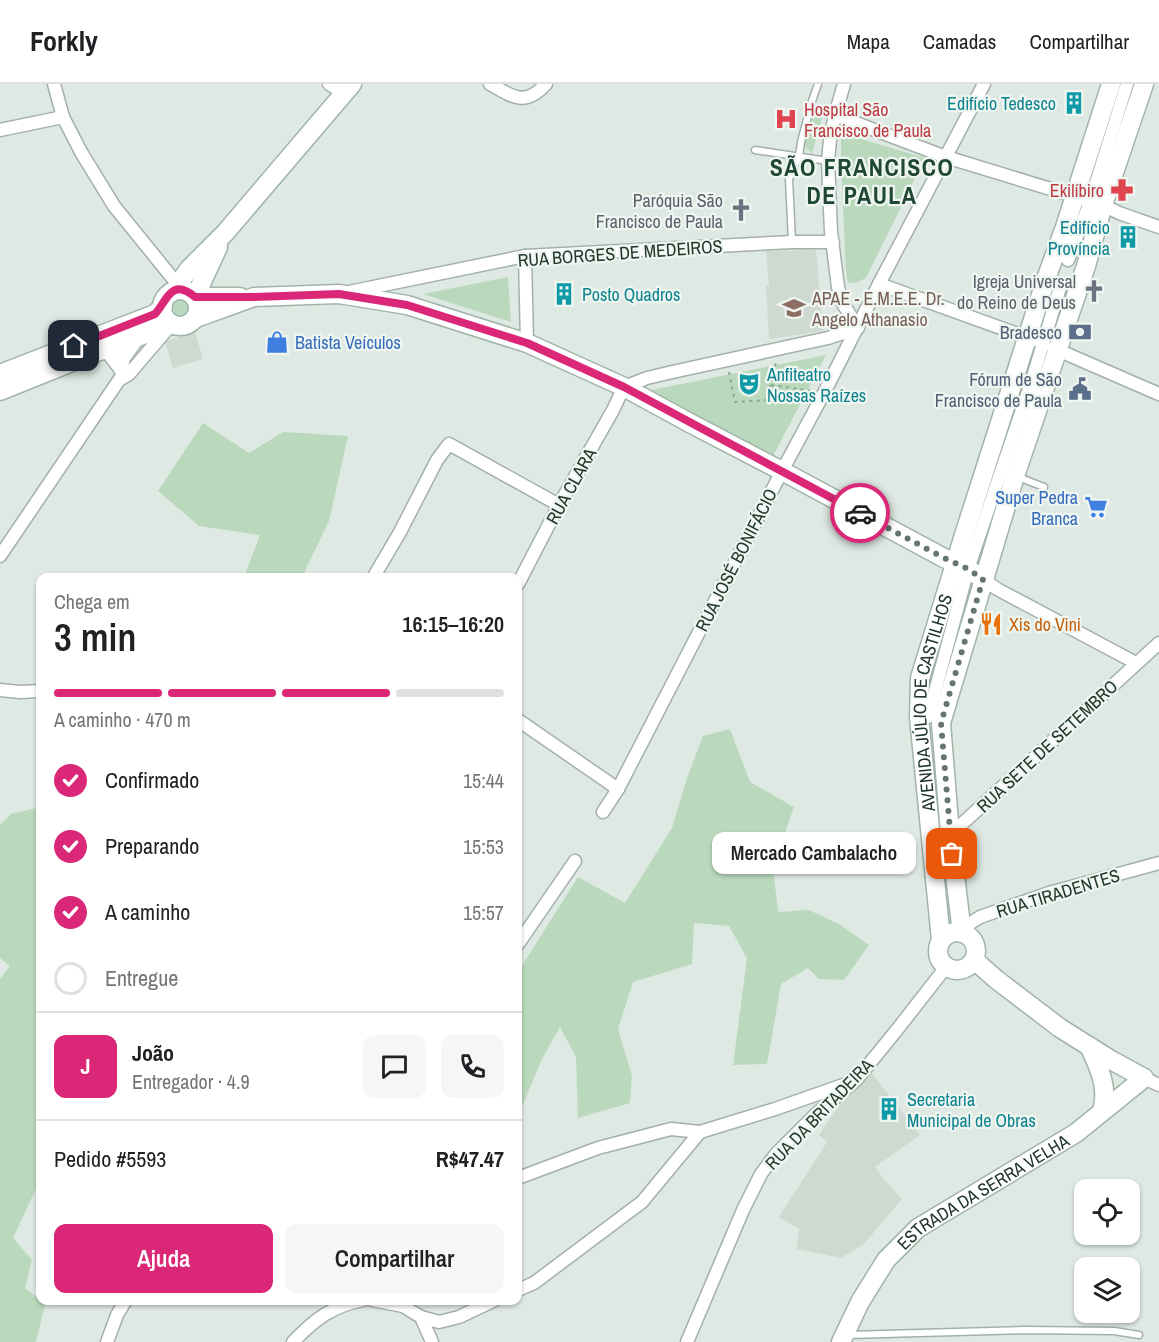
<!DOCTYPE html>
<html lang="pt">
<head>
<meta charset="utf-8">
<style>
	body { margin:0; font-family:"Archivo Narrow",sans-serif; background:#f6f6f6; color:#202124; height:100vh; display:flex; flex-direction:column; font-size:22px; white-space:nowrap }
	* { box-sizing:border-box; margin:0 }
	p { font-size:20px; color:#757577 }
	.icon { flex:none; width:33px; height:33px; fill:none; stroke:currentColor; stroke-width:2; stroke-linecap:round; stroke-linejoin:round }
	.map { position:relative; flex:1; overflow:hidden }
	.drawer { position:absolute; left:36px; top:489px; width:486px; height:732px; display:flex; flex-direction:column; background:#fff; border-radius:12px; box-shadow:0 2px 4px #0004 }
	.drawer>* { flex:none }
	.fabs { position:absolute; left:1074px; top:1095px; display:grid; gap:12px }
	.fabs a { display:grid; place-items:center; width:66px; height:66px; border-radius:12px; background:#fff; box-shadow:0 2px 4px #0004; font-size:30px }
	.pin { position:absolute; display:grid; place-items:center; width:51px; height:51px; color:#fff; margin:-26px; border-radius:12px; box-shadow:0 3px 9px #0006 }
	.courier { position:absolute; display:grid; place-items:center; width:60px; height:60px; margin:-30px; border:4px solid #db2777; border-radius:50%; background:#fff; color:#222; box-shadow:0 2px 8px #0007 }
	.bubble { position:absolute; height:42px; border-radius:12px; background:#fff; box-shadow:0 2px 4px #0004; font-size:20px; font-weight:600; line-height:42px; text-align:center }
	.headline em { font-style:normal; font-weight:600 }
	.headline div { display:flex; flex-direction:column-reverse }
	.headline { display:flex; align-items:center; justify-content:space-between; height:102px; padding:0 18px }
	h1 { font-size:39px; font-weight:600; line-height:45px }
	.bar { display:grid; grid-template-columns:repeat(4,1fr); gap:9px 6px; align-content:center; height:72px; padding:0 18px }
	.bar i { height:8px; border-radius:4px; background:#e0e0e0 }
	.bar .selected { background:#db2777 }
	.bar p { grid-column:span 4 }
	.line { display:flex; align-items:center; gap:15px; padding:0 18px; border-top:2px solid #e0e0e0 }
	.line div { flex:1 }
	.round { display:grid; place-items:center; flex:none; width:63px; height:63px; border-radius:12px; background:#f6f6f6 }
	ol { padding:0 18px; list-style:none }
	li { display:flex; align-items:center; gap:18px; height:66px }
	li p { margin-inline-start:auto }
	li .icon { padding:6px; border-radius:50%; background:#db2777; color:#fff; stroke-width:4 }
	li:last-child { color:#757577 }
	li i { width:33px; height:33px; border:3px solid #e0e0e0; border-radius:50% }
	.cta { display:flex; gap:12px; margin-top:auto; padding:12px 18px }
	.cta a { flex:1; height:69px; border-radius:12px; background:#db2777; color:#fff; font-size:24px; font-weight:600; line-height:69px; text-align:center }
	.cta a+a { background:#f6f6f6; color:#202124 }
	header { display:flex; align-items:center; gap:36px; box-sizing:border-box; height:84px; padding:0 30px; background:#fff; border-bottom:2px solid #e0e0e0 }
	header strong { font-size:28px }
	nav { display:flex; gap:33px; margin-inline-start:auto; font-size:21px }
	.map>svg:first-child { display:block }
</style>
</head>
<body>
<header>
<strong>Forkly</strong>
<nav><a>Mapa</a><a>Camadas</a><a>Compartilhar</a></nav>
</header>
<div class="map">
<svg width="1159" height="1258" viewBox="0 0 1159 1258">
	<rect width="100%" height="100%" fill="#dfe9e3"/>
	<g fill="#ced9d1">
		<polygon points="816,166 823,247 769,255 766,202 769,201 766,167"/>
		<polygon points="195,248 203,275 173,284 165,257"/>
		<polygon points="871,988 920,1051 875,1083 886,1098 902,1115 864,1160 841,1174 797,1165 799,1145 779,1133 827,1058 819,1051 845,1012"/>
	</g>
	<g fill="#bad9bc">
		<polygon points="814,28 823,30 812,70 804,61"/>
		<polygon points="841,49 925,74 866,194 855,199 849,199 847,195 846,187 841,81"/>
		<polygon points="508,193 511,238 423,210"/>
		<circle cx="181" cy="225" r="14"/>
		<polygon points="826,271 772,374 646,307"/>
		<polygon points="203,339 249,369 283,348 348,352 329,437 302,493 244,493 260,451 199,442 158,407"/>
		<polygon points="730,645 750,698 794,723 773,783 778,828 809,826 839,840 869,861 844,896 819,895 808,884 781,900 767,980 733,981 747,874 729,842 694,839 692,880 633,898 618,945 632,992 630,1019 578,1034 576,973 560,943 542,975 518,1032 518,888 578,793 625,819 672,744 686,697 703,652"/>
		<polygon points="40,723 40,1096 13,1154 32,1176 25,1204 45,1220 36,1258 0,1258 0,895 10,882 0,874 0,741 11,730"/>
	</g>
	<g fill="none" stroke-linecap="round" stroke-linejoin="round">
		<g stroke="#a3b0a9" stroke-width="9">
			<g id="lane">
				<polyline points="755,66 828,77"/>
				<polyline points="792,158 789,95 799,72 801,58 811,20 818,0"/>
				<polyline points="1018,393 1044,403"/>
				<polyline points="848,1251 1025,1246 1114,1247 1139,1251"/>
			</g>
		</g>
		<g stroke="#a3b0a9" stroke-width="15">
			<g id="street">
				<polyline points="54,0 63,33 81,68 114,122 174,196 178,206"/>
				<polyline points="329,0 344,9"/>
				<path d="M 490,0 C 513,13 525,23 546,0"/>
				<polyline points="835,31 946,73 1103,121 1119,129 1159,143"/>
				<polyline points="0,46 63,33"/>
				<polyline points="525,172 527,259"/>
				<polyline points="1068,176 1090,118 1127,0"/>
				<polyline points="879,200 1034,256"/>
				<polyline points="349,208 525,172 792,158 833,158"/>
				<polyline points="1053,264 1159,310"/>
				<polyline points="120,286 120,280 140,252"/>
				<polyline points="0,472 119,296 129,290 170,242"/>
				<polyline points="373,494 400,448 437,376 449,360 559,421"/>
				<polyline points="983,495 997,505 1136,579"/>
				<polyline points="518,500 559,421 613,326 624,303 647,294 668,289 828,254 858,244 842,218 838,203 831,148 828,77 830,56 835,31 844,0"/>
				<polyline points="0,606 20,608 40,607"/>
				<polyline points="928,633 968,485 1032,296 1061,200"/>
				<polyline points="518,636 618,705"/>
				<polyline points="603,728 618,705 782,387 824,309 879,200 984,0"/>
				<polyline points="931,760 950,750 963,739 1159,559"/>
				<polyline points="962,849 969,840 980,833 1049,809 1159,779"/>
				<polyline points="518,860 575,777"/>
				<polyline points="1144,994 1159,1001"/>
				<polyline points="518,1094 598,1064 671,1045 700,1048 775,1025 849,999"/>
				<polyline points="518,1206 534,1199 642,1118 700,1048"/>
				<polyline points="372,1216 403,1222 421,1233 439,1238 459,1233 495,1216"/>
				<polyline points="421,1233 432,1258"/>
				<polyline points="107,1258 117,1231 126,1216"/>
				<path d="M 293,1258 C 315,1235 332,1222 363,1216"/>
				<polyline points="687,1258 743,1126 761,1090 776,1070 816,1030 856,996 896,947 946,883"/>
			</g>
		</g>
		<g stroke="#a0b4a8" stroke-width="21">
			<g id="secondary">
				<polyline points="178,206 182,195 189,185 225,149 352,0"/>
				<circle cx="180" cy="224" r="18"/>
				<polyline points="195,213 218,163"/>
				<polyline points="195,213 240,213"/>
				<polyline points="196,234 254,213 339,210 407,221 527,259 624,303 688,338 782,387 944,474 968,485 983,495"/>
				<polyline points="106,266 110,267 120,280"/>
				<polyline points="0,290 155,230 163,222"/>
				<polyline points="0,307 97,268 172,240"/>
				<circle cx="957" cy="867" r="19"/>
				<polyline points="962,849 950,750 941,639 1015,392 1086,182 1103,121 1144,0"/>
				<path id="s1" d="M 941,856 L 919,633 L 920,594 L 964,451 L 1046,195 L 1065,143 L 1111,0"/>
				<path d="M 1089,962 C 1099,983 1109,1004 1102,1027"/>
				<path id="s2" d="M 841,1258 L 860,1218 L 886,1176 L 918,1144 L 1076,1049 L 1144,994 L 1111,976 L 1060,944 L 997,896 L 974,876"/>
			</g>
		</g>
		<g stroke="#83aa96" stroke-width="2" stroke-dasharray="3 4.5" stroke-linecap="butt">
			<polyline points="900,81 923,77"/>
			<polyline points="729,288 735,318 767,316 776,278"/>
			<polyline points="771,301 813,307"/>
		</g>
		<use href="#lane" stroke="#fff" stroke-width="6"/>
		<use href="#street" stroke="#fff" stroke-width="12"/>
		<use href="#secondary" stroke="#fff" stroke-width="18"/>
	</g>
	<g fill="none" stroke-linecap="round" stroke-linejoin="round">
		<polyline stroke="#64766d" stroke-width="6" stroke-dasharray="0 10.8" points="860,429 944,474 968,485 983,495 941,639 952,770"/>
		<path stroke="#db2777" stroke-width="8" d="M 74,262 L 155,230 C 167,217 171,193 195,213 L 254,213 L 339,210 L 407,221 L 527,259 L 624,303 L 860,429"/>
	</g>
	<defs>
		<g id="building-bare" transform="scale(1.8)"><path d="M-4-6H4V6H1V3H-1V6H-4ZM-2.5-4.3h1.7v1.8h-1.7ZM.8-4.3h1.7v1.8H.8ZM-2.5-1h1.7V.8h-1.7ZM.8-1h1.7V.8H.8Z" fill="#0f9aa8" stroke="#eff6f1" stroke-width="2.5" paint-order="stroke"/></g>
		<g id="hospital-bare" transform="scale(1.8)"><path d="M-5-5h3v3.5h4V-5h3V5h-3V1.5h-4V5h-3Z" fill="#e0444e" stroke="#eff6f1" stroke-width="2.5" paint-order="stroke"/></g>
		<g id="pharmacy-bare" transform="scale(1.8)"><path d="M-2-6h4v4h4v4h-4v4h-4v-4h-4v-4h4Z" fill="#e0444e" stroke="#eff6f1" stroke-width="2.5" paint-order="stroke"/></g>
		<g id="church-bare" transform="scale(1.8)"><path d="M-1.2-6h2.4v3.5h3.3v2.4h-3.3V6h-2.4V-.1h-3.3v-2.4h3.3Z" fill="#6b7280" stroke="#eff6f1" stroke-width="2.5" paint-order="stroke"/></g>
		<g id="school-bare" transform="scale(1.8)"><path d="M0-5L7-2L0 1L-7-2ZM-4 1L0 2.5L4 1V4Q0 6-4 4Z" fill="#8d6e63" stroke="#eff6f1" stroke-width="2.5" paint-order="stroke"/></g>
		<g id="bank-bare" transform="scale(1.8)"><path d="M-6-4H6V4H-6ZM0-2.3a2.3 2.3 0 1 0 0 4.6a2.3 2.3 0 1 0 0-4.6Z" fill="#5c6f8a" stroke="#eff6f1" stroke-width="2.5" paint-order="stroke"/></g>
		<g id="shop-bare" transform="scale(1.8)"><path d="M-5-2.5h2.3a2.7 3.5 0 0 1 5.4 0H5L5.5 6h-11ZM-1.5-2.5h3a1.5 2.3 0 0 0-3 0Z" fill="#3f7fe0" stroke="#eff6f1" stroke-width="2.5" paint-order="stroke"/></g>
		<g id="theatre-bare" transform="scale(1.8)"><path d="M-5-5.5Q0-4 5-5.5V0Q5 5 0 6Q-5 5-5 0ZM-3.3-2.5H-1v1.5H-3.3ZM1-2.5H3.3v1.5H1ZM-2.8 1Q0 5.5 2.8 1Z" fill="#0f9aa8" stroke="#eff6f1" stroke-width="2.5" paint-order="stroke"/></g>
		<g id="civic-bare" transform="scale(1.8)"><path d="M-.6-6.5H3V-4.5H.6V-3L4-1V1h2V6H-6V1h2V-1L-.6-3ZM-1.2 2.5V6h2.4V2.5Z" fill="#5c6f8a" stroke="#eff6f1" stroke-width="2.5" paint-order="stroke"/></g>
		<g id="supermarket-bare" transform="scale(1.8)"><path d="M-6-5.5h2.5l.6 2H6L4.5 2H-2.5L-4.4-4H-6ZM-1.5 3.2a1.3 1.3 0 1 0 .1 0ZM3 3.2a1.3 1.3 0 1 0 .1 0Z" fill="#3f7fe0" stroke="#eff6f1" stroke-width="2.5" paint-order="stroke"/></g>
		<g id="restaurant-bare" transform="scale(1.8)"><path d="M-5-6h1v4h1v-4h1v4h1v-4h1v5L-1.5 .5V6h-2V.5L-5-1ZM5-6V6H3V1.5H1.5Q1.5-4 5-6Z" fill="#e8710a" stroke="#eff6f1" stroke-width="2.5" paint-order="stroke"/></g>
	</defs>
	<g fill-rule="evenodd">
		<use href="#building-bare" x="1074" y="19"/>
		<use href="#hospital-bare" x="786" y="35"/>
		<use href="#pharmacy-bare" x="1122" y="106"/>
		<use href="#church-bare" x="741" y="126"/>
		<use href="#building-bare" x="1128" y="153"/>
		<use href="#church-bare" x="1094" y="207"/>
		<use href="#building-bare" x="564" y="210"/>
		<use href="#school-bare" x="794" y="224"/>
		<use href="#bank-bare" x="1080" y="248"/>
		<use href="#shop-bare" x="277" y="258"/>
		<use href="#theatre-bare" x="749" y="300"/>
		<use href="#civic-bare" x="1080" y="305"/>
		<use href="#supermarket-bare" x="1096" y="423"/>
		<use href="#restaurant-bare" x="991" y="540"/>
		<use href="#building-bare" x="889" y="1025"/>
	</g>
	<g text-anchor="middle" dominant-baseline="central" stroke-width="4.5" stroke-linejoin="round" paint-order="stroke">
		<g font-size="18" fill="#0d838f" stroke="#eff6f1" text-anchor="start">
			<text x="1056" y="19" text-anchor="end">Edifício Tedesco</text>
			<text x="1110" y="143" text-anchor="end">Edifício<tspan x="1110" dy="21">Província</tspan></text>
			<text x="582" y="210">Posto Quadros</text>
			<text x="767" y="290">Anfiteatro<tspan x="767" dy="21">Nossas Raízes</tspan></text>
			<text x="907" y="1015">Secretaria<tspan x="907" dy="21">Municipal de Obras</tspan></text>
		</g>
		<g font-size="18" fill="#be3a42" stroke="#eff6f1" text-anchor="start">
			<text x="804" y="25">Hospital São<tspan x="804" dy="21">Francisco de Paula</tspan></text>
			<text x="1104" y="106" text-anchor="end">Ekilíbiro</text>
		</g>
		<g font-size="18" fill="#5b616d" stroke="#eff6f1" text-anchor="end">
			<text x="723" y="116">Paróquia São<tspan x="723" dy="21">Francisco de Paula</tspan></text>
			<text x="1076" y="197">Igreja Universal<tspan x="1076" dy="21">do Reino de Deus</tspan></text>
		</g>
		<g font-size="18" fill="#22382d" stroke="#eff6f1">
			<text transform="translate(620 169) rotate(-4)">RUA BORGES DE MEDEIROS</text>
			<text transform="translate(571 402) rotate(-61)">RUA CLARA</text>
			<text transform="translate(736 476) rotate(-63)">RUA JOSÉ BONIFÁCIO</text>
			<text stroke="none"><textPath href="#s1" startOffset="240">AVENIDA JÚLIO DE CASTILHOS</textPath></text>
			<text transform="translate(1047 662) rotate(-43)">RUA SETE DE SETEMBRO</text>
			<text transform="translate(1058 809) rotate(-17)">RUA TIRADENTES</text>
			<text transform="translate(819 1030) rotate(-46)">RUA DA BRITADEIRA</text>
			<text stroke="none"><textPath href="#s2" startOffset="213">ESTRADA DA SERRA VELHA</textPath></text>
		</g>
		<g font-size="18" fill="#785e54" stroke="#eff6f1" text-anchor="start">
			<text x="812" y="214">APAE - E.M.E.E. Dr.<tspan x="812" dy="21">Angelo Athanasio</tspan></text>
		</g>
		<g font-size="18" fill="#4e5e75" stroke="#eff6f1" text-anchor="end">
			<text x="1062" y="248">Bradesco</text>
			<text x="1062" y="295">Fórum de São<tspan x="1062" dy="21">Francisco de Paula</tspan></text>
		</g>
		<g font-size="18" fill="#366cbe" stroke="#eff6f1" text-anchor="start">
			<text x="295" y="258">Batista Veículos</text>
			<text x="1078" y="413" text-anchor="end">Super Pedra<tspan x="1078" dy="21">Branca</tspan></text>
		</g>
		<g font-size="18" fill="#c56008" stroke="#eff6f1" text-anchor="start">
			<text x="1009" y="540">Xis do Vini</text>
		</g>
		<g font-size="24" font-weight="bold" letter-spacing="1.5" fill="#204736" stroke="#eff6f1">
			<text x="862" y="83">SÃO FRANCISCO<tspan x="862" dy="28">DE PAULA</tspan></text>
		</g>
	</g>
</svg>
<div class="fabs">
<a><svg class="icon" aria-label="locate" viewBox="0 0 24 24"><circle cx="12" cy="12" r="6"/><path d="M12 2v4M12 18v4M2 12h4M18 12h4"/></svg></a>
<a><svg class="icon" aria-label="layers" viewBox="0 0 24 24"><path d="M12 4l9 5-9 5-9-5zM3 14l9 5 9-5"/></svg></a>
</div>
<div class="pin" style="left:952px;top:770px;background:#ea580c"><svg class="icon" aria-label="bag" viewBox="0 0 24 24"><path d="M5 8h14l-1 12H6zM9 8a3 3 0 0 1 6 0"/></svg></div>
<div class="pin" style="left:74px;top:262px;background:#1f2937"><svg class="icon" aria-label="home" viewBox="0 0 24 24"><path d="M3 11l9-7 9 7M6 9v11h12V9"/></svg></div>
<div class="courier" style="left:860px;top:429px"><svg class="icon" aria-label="car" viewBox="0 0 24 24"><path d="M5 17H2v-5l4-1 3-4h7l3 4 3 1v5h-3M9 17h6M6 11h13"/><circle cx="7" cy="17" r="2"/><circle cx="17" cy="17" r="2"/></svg></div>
<div class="bubble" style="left:712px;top:748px;width:204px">Mercado Cambalacho</div>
<section class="drawer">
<div class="headline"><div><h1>3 min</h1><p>Chega em</p></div><em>16:15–16:20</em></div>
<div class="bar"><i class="selected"></i><i class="selected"></i><i class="selected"></i><i></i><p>A caminho · 470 m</p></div>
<ol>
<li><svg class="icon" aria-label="check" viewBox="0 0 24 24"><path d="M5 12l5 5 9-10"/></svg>Confirmado<p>15:44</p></li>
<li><svg class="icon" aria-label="check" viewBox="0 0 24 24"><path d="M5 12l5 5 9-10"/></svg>Preparando<p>15:53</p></li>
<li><svg class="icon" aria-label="check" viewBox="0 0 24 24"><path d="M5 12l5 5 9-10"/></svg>A caminho<p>15:57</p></li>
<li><i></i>Entregue</li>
</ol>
<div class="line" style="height:108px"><b class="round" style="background:#db2777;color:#fff">J</b><div><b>João</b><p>Entregador · 4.9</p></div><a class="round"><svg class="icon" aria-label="chat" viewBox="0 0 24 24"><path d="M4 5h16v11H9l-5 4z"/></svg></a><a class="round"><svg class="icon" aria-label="phone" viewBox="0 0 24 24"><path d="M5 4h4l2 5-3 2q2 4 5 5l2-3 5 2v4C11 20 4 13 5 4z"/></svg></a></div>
<div class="line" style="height:78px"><div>Pedido #5593</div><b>R$47.47</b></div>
<div class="cta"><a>Ajuda</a><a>Compartilhar</a></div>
</section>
</div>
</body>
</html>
